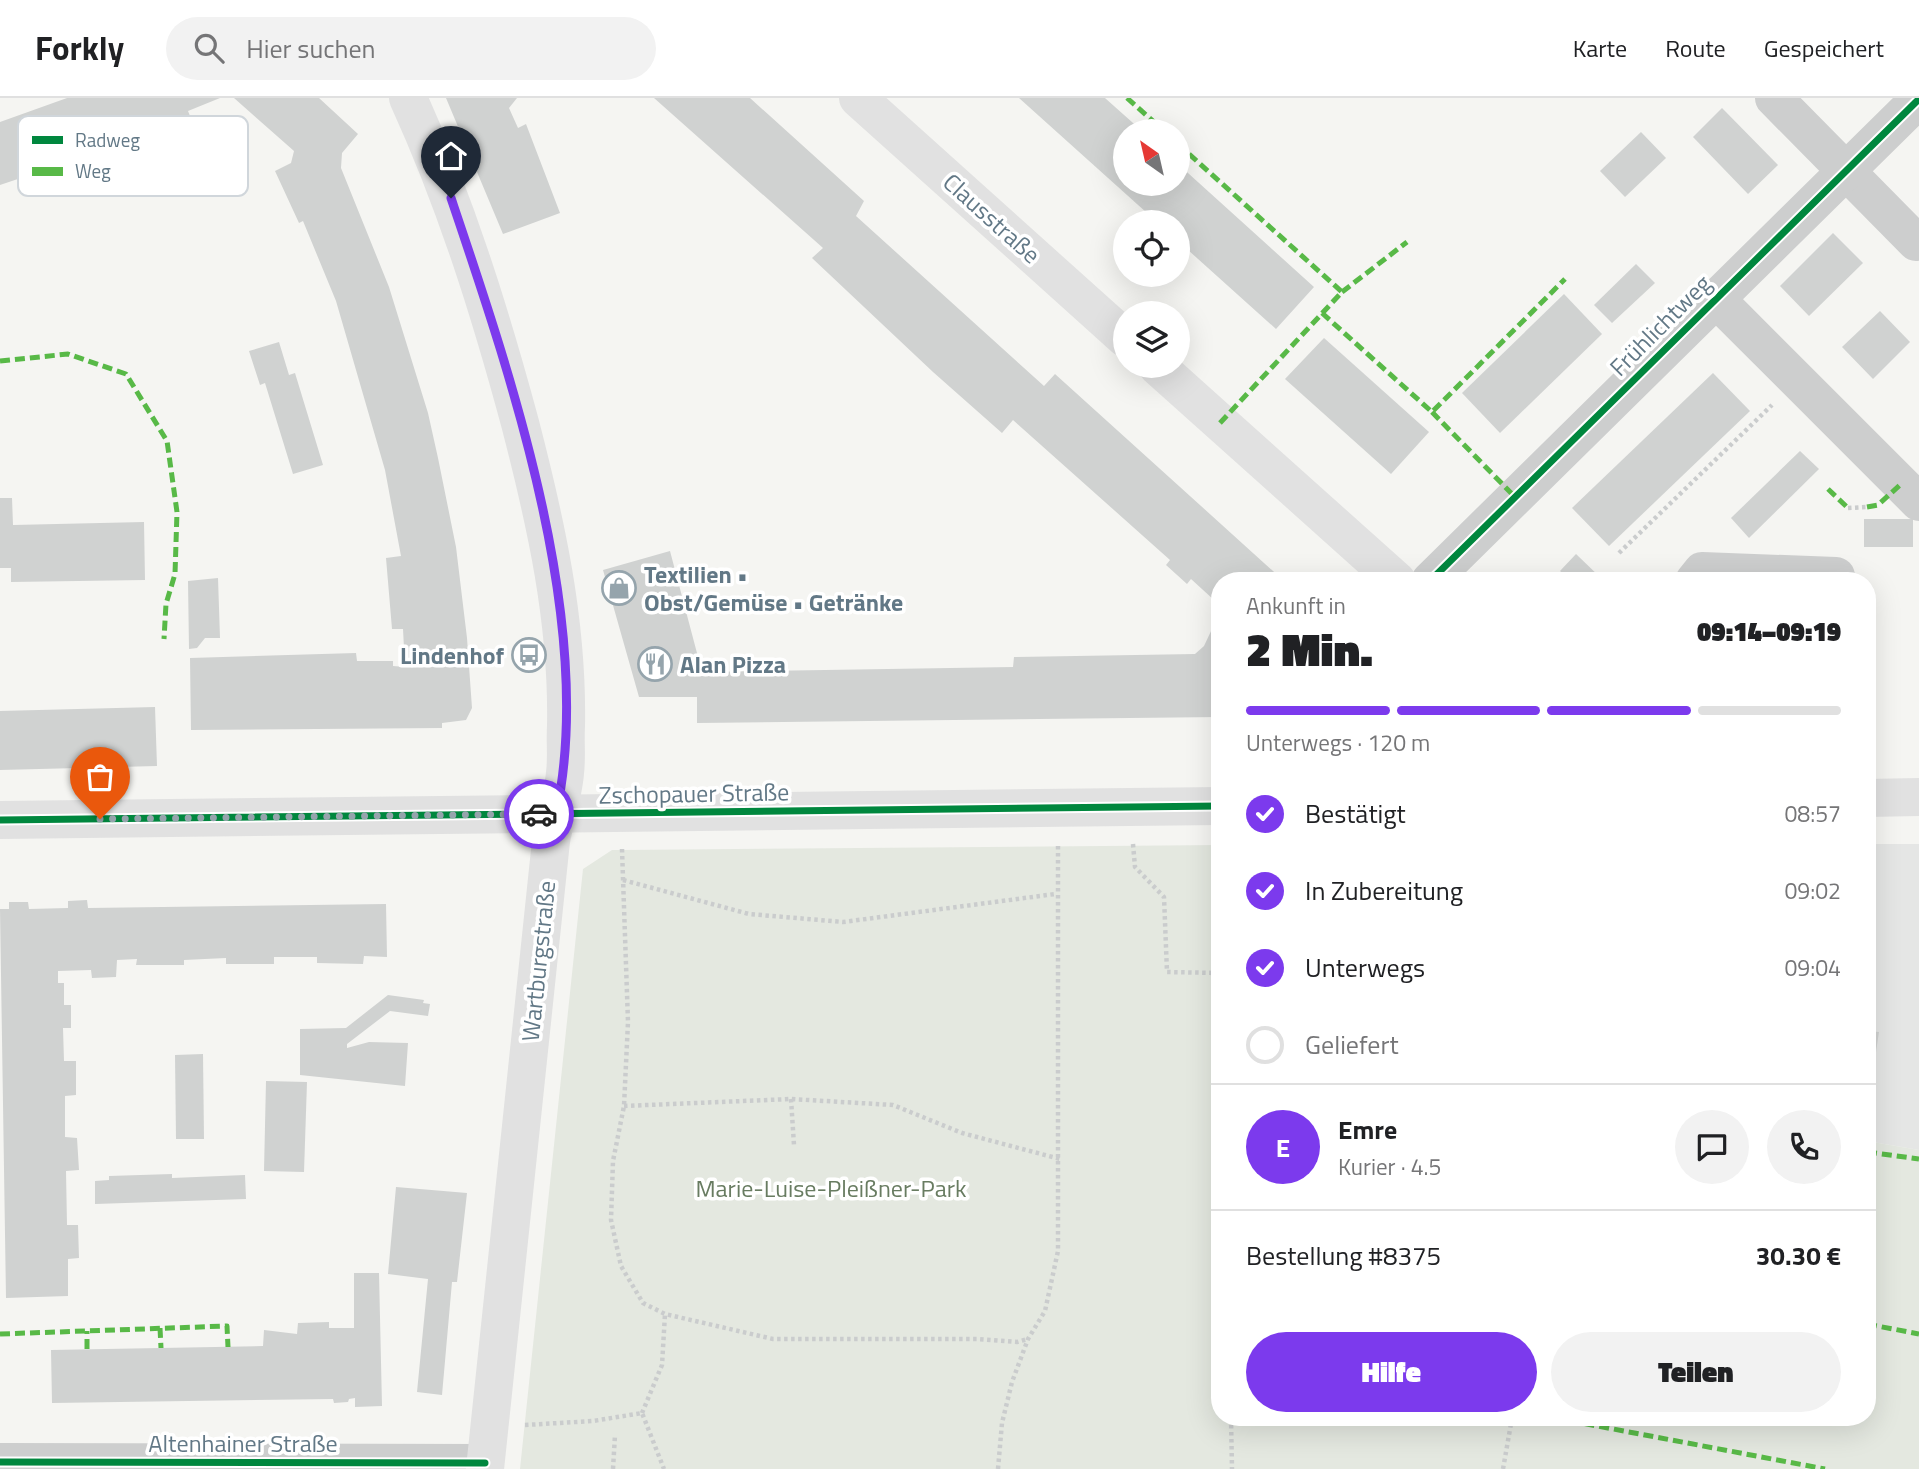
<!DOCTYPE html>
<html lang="de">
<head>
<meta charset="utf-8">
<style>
	body { margin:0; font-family:"Titillium Web",sans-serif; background:#f2f2f2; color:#202124; height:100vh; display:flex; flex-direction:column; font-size:26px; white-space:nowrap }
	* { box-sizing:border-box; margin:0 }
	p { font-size:23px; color:#757577 }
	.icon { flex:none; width:38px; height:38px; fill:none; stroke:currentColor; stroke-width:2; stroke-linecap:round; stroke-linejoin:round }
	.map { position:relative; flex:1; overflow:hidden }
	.panel { position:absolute; left:1211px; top:474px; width:665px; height:854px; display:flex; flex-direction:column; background:#fff; border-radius:28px; box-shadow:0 7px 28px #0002 }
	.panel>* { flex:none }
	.needle { width:46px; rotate:326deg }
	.fabs { position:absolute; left:1113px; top:21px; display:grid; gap:14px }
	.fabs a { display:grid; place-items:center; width:77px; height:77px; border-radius:50%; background:#fff; box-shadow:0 7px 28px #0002; font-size:35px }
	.pin { position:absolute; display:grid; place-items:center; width:60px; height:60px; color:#fff; margin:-72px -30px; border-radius:50% 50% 50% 0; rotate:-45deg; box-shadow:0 0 7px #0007 }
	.pin .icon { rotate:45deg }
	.courier { position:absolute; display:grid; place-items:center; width:70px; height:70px; margin:-35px; border:5px solid #7c3aed; border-radius:50%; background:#fff; color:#222; box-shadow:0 2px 9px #0007 }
	.overview em { font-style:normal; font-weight:800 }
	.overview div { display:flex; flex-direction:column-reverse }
	.overview { display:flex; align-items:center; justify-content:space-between; height:119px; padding:0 35px }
	h1 { font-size:46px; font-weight:800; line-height:52px }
	.bar { display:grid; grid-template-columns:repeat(4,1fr); gap:10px 7px; align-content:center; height:84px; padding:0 35px }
	.bar i { height:9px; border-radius:5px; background:#e0e0e0 }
	.bar .current { background:#7c3aed }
	.bar p { grid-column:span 4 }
	.line { display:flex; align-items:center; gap:18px; padding:0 35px; border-top:2px solid #e0e0e0 }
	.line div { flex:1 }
	.round { display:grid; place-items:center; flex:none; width:74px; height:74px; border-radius:37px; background:#f2f2f2 }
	ol { padding:0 35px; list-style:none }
	li { display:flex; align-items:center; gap:21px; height:77px }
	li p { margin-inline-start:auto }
	li .icon { padding:7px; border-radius:50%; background:#7c3aed; color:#fff; stroke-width:4 }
	li:last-child { color:#757577 }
	li i { width:38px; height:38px; border:4px solid #e0e0e0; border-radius:50% }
	.primary-button { display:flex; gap:14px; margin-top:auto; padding:14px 35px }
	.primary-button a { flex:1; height:80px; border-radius:42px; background:#7c3aed; color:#fff; font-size:28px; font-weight:800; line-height:80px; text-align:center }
	.primary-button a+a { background:#f2f2f2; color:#202124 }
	header { display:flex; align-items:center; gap:42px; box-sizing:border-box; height:98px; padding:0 35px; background:#fff; border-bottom:2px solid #e0e0e0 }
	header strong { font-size:33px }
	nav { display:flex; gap:38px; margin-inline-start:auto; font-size:24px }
	.search { width:490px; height:63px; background:#f2f2f2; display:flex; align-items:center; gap:18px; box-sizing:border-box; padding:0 24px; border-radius:38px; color:#757577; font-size:26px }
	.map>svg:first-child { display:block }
</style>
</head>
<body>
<header>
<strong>Forkly</strong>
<div class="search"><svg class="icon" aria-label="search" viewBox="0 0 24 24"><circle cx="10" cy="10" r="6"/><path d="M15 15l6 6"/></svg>Hier suchen</div>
<nav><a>Karte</a><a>Route</a><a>Gespeichert</a></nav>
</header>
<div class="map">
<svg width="1919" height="1371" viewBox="0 0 1919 1371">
	<rect width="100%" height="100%" fill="#f5f5f2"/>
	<polygon fill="#e5e6e5" points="1867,746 1919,746 1919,1052 1867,1043"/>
	<polygon fill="#e4e8e0" points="1220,747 1220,1320 1867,1320 1867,1043 1919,1052 1919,1371 520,1371 583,771 612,752 622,752"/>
	<g fill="#d0d2d1">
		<polygon points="67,0 220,0 188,13 190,18 104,52 0,87 0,24"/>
		<polygon points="234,0 319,0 358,36 342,55 341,70 389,189 428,315 438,360 456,449 467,540 472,610 466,622 442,625 442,630 191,632 190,560 356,555 357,563 393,563 393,568 405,569 403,531 392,531 386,460 401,458 385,372 336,203 303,123 299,125 275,73 291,65 294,53"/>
		<polygon points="446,0 517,0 509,10 518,30 526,26 560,115 503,136"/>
		<polygon points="654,0 750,0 864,103 856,118 1044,288 1055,276 1284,483 1220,483 1220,513 1214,502 1191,481 1187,486 1166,467 1170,462 1013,322 1002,335 933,274 812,160 823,150"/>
		<polygon points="1019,0 1105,0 1142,33 1125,33 1125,86 1178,86 1178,66 1314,189 1276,231 1178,143 1178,124 1157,124"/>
		<polygon points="1722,10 1778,67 1748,96 1693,39"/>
		<polygon points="1641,34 1666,60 1625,99 1600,73"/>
		<polygon points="1833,135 1863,165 1809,218 1780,188"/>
		<polygon points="1636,166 1655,185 1612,225 1594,207"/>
		<polygon points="1564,196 1602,236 1500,335 1462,295"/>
		<polygon points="1880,213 1910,244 1873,281 1842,249"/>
		<polygon points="1324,240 1429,334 1391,376 1285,281"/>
		<polygon points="279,244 289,277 295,275 323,367 293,376 265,285 260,287 249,253"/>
		<polygon points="1713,275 1750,313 1609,448 1572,410"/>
		<polygon points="1800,353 1819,371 1749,440 1731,420"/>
		<polygon points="0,400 12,400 13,427 144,424 145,482 11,484 11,470 0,470"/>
		<rect x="1864" y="421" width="49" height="28"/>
		<polygon points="670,453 702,574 1013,569 1014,559 1195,556 1204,548 1220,514 1220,619 697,625 697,599 639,599 603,472"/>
		<polygon points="1576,456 1604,483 1570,483 1560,473"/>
		<polygon points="218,480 220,540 205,540 197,550 189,551 188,483"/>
		<polygon points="155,609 157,668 0,672 0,613"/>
		<polygon points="87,802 88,810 386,806 387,859 364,858 363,866 317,865 317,859 274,859 274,866 226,866 226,860 184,862 184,867 136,867 137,861 117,862 116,879 92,880 91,872 58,873 58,885 64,885 64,907 71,907 71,930 63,930 64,963 76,963 76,997 65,998 65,1039 77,1040 79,1072 66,1073 67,1127 78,1127 79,1160 68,1161 68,1198 6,1200 0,811 9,811 9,804 28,804 29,811 68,810 68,803"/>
		<polygon points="388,897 424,902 423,905 430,906 428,918 390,913 347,946 347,950 369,944 408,945 405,988 300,977 300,931 346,930"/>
		<polygon points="1867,933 1879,934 1869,1000 1867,999"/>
		<polygon points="203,956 204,1041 176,1041 175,957"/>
		<polygon points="266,983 307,984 304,1074 264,1073"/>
		<polygon points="172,1076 172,1080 245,1077 246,1101 95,1106 95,1083 109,1082 109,1078"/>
		<polygon points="396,1089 467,1095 457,1184 452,1184 442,1297 417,1294 428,1181 388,1176"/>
		<polygon points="354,1175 379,1175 382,1308 355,1309 355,1300 349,1301 348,1304 334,1305 333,1301 52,1305 51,1252 263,1248 264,1232 297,1236 298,1225 329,1224 329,1230 354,1230"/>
	</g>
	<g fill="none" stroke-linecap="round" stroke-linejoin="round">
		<g stroke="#cacccd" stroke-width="4.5" stroke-dasharray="3.5 3.5" stroke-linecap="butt">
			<polyline points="1848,410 1867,409"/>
			<polyline points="1619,455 1772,307"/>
			<polyline points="1133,746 1135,769 1164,799 1167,874 1218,875 1220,939"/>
			<polyline points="622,751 628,924 624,1008 613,1063 611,1122 621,1168 643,1205 665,1216 773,1241 977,1241 1017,1244 1028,1241"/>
			<polyline points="623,782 749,816 843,824 1055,796"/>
			<polyline points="791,1001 794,1047"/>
			<polyline points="624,1008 791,1001 893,1007 962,1035 1060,1061"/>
			<polyline points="642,1315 662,1267 665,1216"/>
			<polyline points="1231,1320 1232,1371"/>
			<polyline points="525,1327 593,1323 642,1315 664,1371"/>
			<polyline points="613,1371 615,1337"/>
			<polyline points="998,1371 1002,1325 1012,1284 1028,1241 1045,1213 1058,1153 1058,746"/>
			<polyline points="1503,1371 1512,1320"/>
		</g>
		<g stroke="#cdcece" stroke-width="38">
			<polyline points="1774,0 1916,144"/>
			<polyline points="1715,200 1919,404"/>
			<polyline points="1430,483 1919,1"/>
			<polyline points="1694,483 1702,473 1836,478 1836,483"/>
			<polyline points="0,1364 485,1365"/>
		</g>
		<g stroke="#e1e1e1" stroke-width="38">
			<path d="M 408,0 C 456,105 490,214 520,325 C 546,425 568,524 566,628 C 565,643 567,660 565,675 C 563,698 555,721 551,743 L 485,1371"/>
			<polyline points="858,0 1125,240"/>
			<polyline points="1157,268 1397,483"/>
			<polyline points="1867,700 1919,699"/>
			<polyline points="0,722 1220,708"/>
		</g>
		<g stroke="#58b947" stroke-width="5" stroke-dasharray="10 5" stroke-linecap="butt">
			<polyline points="1127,0 1164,33"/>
			<polyline points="1178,46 1342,194 1220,325"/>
			<polyline points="1342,194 1407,144"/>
			<polyline points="1322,215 1432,314 1565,181"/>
			<polyline points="0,263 68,256 126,276 167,343 177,414 175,476 166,506 164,541"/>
			<polyline points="1432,314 1514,398"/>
			<polyline points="1828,391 1848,410"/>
			<polyline points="1867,409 1878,407 1901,386"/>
			<polyline points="1867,1054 1919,1061"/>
			<polyline points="1867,1226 1919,1236"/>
			<polyline points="160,1230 161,1250"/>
			<polyline points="0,1236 227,1228 228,1249"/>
			<polyline points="87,1251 87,1233"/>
			<polyline points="1555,1320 1825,1371"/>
		</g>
		<g stroke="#fff" stroke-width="11">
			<g id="cycleway">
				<polyline points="1430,483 1919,1"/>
				<polyline points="0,722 1220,708"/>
				<polyline points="0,1364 485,1365"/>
			</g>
		</g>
		<use href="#cycleway" stroke="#00873e" stroke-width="7"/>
	</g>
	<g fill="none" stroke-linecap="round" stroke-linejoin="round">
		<polyline stroke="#95a4ac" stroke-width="7" stroke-dasharray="0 12.6" points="100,721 539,716"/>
		<path stroke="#7c3aed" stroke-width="9" d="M 451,100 C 511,278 597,528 556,716 L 539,716"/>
	</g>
	<defs>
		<g id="shop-ring" transform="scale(1.75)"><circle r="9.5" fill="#fff" stroke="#95a4ac" stroke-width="1.5"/><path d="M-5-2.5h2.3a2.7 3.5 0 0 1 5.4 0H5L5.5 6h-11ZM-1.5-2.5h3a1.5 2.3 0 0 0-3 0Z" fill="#95a4ac"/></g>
		<g id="bus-ring" transform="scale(1.75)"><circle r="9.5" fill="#fff" stroke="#95a4ac" stroke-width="1.5"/><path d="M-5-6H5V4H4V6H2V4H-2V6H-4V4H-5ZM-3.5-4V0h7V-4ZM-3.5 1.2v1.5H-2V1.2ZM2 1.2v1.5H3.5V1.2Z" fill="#95a4ac"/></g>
		<g id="restaurant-ring" transform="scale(1.75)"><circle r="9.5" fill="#fff" stroke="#95a4ac" stroke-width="1.5"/><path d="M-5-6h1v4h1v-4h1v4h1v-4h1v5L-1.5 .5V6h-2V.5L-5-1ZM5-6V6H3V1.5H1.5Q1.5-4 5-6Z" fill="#95a4ac"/></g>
	</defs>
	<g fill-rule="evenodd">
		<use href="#shop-ring" x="619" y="490"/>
		<use href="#bus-ring" x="529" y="557"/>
		<use href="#restaurant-ring" x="655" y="566"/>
	</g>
	<g text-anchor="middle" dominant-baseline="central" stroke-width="7" stroke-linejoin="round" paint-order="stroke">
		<g font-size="24" fill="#627886" stroke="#fff">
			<text transform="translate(992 120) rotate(42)">Clausstraße</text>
			<text transform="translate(1660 227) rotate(-45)">Frühlichtweg</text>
			<text transform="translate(694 695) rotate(-1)">Zschopauer Straße</text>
			<text transform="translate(538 863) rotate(-84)">Wartburgstraße</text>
			<text x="243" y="1345">Altenhainer Straße</text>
		</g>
		<g font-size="24" font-weight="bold" fill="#627886" stroke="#fff" text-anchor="start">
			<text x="644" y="476">Textilien •<tspan x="644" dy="28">Obst/Gemüse • Getränke</tspan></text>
			<text x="504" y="557" text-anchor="end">Lindenhof</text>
			<text x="680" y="566">Alan Pizza</text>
		</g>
		<g font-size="24" fill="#687c61" stroke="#fff">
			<text x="831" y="1090">Marie-Luise-Pleißner-Park</text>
		</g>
	</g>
	<rect x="18" y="18" width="230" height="80" rx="10" fill="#fff" stroke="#d0d6db" stroke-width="2"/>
	<rect x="32" y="38" width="31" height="8" fill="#00873e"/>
	<rect x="32" y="69" width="31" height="9" fill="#58b947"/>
	<g font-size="19" fill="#627886">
		<text x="75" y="49">Radweg</text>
		<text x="75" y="80">Weg</text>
	</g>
</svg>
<div class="fabs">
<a><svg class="needle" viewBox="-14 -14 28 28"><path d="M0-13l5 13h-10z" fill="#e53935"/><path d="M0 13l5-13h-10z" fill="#757577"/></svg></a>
<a><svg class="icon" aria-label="locate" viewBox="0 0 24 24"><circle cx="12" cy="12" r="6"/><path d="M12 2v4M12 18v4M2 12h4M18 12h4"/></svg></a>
<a><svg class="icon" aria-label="layers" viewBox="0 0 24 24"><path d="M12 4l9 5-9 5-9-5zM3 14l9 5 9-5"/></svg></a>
</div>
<div class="pin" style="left:100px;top:721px;background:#ea580c"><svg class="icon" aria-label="bag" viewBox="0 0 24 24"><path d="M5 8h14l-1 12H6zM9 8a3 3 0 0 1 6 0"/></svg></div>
<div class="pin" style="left:451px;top:100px;background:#1f2937"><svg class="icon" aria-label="home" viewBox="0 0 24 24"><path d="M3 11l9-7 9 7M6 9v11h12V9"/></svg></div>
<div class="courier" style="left:539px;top:716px"><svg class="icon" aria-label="car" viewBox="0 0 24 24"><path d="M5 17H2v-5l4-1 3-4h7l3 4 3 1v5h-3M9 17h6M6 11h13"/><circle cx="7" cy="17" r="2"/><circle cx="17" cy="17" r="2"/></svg></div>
<section class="panel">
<div class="overview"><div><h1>2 Min.</h1><p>Ankunft in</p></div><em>09:14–09:19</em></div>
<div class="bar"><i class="current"></i><i class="current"></i><i class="current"></i><i></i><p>Unterwegs · 120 m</p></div>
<ol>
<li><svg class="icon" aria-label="check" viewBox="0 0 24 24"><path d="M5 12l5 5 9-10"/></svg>Bestätigt<p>08:57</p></li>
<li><svg class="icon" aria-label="check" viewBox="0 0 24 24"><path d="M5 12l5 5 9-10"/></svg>In Zubereitung<p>09:02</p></li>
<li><svg class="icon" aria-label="check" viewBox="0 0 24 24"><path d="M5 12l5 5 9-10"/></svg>Unterwegs<p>09:04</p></li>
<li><i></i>Geliefert</li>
</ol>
<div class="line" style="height:126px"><b class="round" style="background:#7c3aed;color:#fff">E</b><div><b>Emre</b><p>Kurier · 4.5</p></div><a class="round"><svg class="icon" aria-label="chat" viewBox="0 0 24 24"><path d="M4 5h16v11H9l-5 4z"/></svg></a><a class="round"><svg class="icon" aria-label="phone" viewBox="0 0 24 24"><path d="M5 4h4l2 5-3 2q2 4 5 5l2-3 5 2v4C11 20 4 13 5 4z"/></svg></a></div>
<div class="line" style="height:91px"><div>Bestellung #8375</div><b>30.30 €</b></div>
<div class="primary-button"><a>Hilfe</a><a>Teilen</a></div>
</section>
</div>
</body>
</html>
